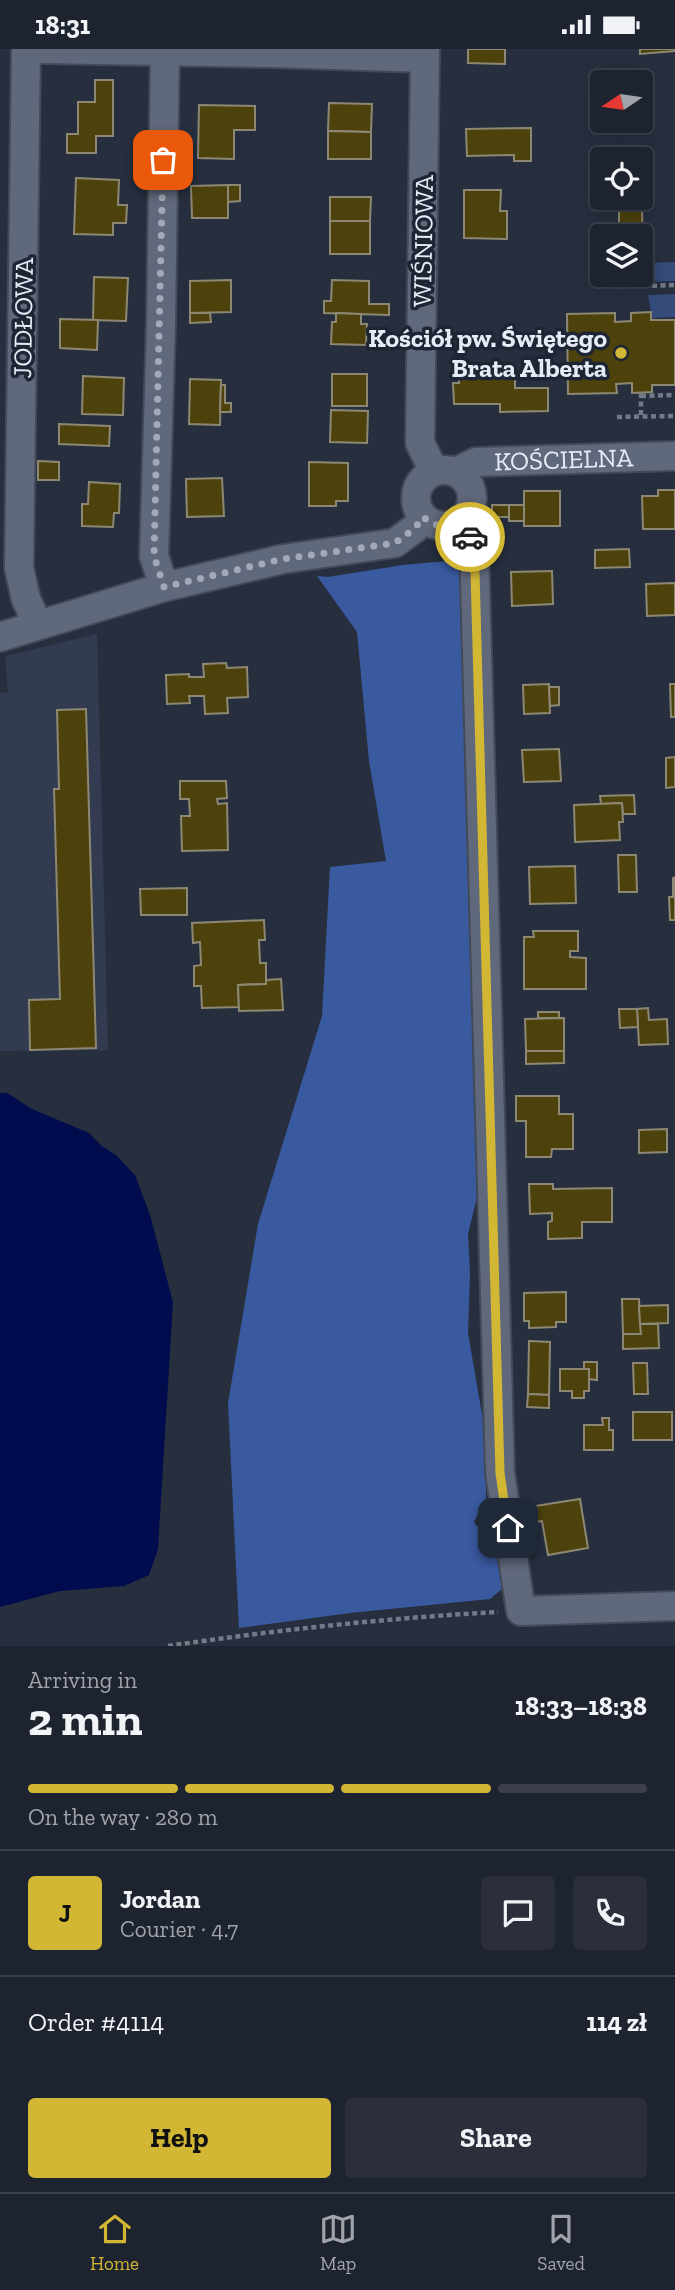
<!DOCTYPE html>
<html lang="en">
<head>
<meta charset="utf-8">
<style>
	body { margin:0; font-family:"Zilla Slab",serif; background:#2a2f3b; color:#f1f3f6; height:100vh; display:flex; flex-direction:column; font-size:26px; white-space:nowrap }
	* { box-sizing:border-box; margin:0 }
	p { font-size:23px; color:#a0a4aa }
	.icon { flex:none; width:38px; height:38px; fill:none; stroke:currentColor; stroke-width:2; stroke-linecap:round; stroke-linejoin:round }
	.map { position:relative; height:1597px; overflow:hidden }
	.details { display:flex; flex-direction:column; background:#1d232f; flex:1 }
	.details>* { flex:none }
	.needle { width:46px; rotate:257deg }
	.fabs { position:absolute; left:590px; top:21px; display:grid; gap:14px }
	.fabs a { display:grid; place-items:center; width:63px; height:63px; border-radius:7px; background:#1d232f; box-shadow:0 4px 18px #0003,0 0 0 2px #3b404b; font-size:35px }
	.pin { position:absolute; display:grid; place-items:center; width:60px; height:60px; color:#fff; margin:-30px; border-radius:14px; box-shadow:0 4px 10px #0006 }
	.courier { position:absolute; display:grid; place-items:center; width:70px; height:70px; margin:-35px; border:5px solid #d2b735; border-radius:50%; background:#fff; color:#222; box-shadow:0 2px 9px #0007 }
	.overview em { font-style:normal; font-weight:700 }
	.overview div { display:flex; flex-direction:column-reverse }
	.overview { display:flex; align-items:center; justify-content:space-between; height:119px; padding:0 28px }
	h1 { font-size:46px; font-weight:700; line-height:52px }
	.bar { display:grid; grid-template-columns:repeat(4,1fr); gap:10px 7px; align-content:center; height:84px; padding:0 28px }
	.bar i { height:9px; border-radius:5px; background:#3b404b }
	.bar .active { background:#d2b735 }
	.bar p { grid-column:span 4 }
	.line { display:flex; align-items:center; gap:18px; padding:0 28px; border-top:2px solid #3b404b }
	.line div { flex:1 }
	.round { display:grid; place-items:center; flex:none; width:74px; height:74px; border-radius:7px; background:#2a2f3b }
	.cta { display:flex; gap:14px; margin-top:auto; padding:14px 28px }
	.cta a { flex:1; height:80px; border-radius:7px; background:#d2b735; color:#111; font-size:28px; font-weight:700; line-height:80px; text-align:center }
	.cta a+a { background:#2a2f3b; color:#f1f3f6 }
	.status { display:flex; justify-content:space-between; align-items:center; height:49px; padding:0 35px; background:#1d232f; direction:ltr }
	.status svg { height:19px; fill:currentColor }
	.menu { display:flex; justify-content:space-around; align-items:center; height:98px; border-top:2px solid #3b404b; background:#1d232f; font-size:19px; color:#a0a4aa }
	.menu a { display:grid; justify-items:center; gap:4px }
	.menu .active { color:#d2b735 }
	.map>svg:first-child { display:block }
</style>
</head>
<body>
<div class="status"><b>18:31</b><svg viewBox="0 0 49 12"><path d="M0 12V9h3v3zM5 12V6h3v6zM10 12V3h3v9zM15 12V0h3v12zM26 1h20v11H26zM47 4h2v5h-2z"/></svg></div>
<div class="map">
<svg width="675" height="1597" viewBox="0 0 675 1597">
	<rect width="100%" height="100%" fill="#272f3f"/>
	<polygon fill="#323b50" points="97,585 108,1001 0,1002 0,644 8,643 5,607"/>
	<g fill="#354b7a">
		<polygon points="675,213 675,232 649,233 649,214"/>
		<polygon points="675,245 675,268 652,269 648,246"/>
	</g>
	<polygon fill="#3a5aa0" points="459,511 470,552 480,1136 468,1185 470,1224 468,1284 485,1383 486,1449 474,1473 499,1506 502,1540 490,1550 350,1564 239,1579 228,1354 258,1175 322,967 330,818 386,812 369,712 357,583 317,527 328,528 403,516"/>
	<polygon fill="#000c4d" points="0,1044 7,1044 32,1060 89,1084 102,1097 117,1107 135,1126 150,1166 173,1253 158,1500 149,1526 124,1537 60,1542 0,1558"/>
	<g fill="#4d420c" stroke="#8d8873" stroke-width="2">
		<polygon points="468,0 505,0 505,15 468,14"/>
		<polygon points="640,0 675,0 675,2 640,5"/>
		<polygon points="95,31 113,31 113,87 96,87 96,104 67,104 67,85 78,85 78,53 95,53"/>
		<polygon points="329,54 372,55 371,83 328,82"/>
		<polygon points="199,56 255,57 255,81 234,81 234,110 198,109"/>
		<polygon points="531,79 531,112 514,112 514,106 467,107 466,80"/>
		<polygon points="328,82 371,83 371,110 328,110"/>
		<polygon points="76,129 119,131 118,156 127,156 126,174 113,174 113,186 74,185"/>
		<polygon points="228,136 228,169 192,169 191,137"/>
		<polygon points="228,136 240,136 240,152 228,153"/>
		<polygon points="464,141 501,141 500,162 507,162 507,190 464,189"/>
		<polygon points="330,148 371,148 370,172 330,172"/>
		<polygon points="619,157 642,157 643,208 640,208 640,187 605,187 604,174 619,174"/>
		<rect x="330" y="172" width="40" height="33"/>
		<polygon points="94,228 128,229 126,272 93,271"/>
		<polygon points="231,231 231,263 190,264 190,232"/>
		<polygon points="332,231 369,232 369,255 389,255 389,266 324,264 324,252 331,252"/>
		<polygon points="651,263 651,271 675,271 675,336 652,336 652,343 632,344 632,334 616,335 617,344 568,345 567,265 615,264 615,273 631,272 631,264"/>
		<polygon points="190,264 210,264 211,273 190,274"/>
		<polygon points="336,264 361,265 361,275 367,275 366,296 331,295 332,273 336,273"/>
		<polygon points="60,270 98,271 97,301 60,299"/>
		<polygon points="515,316 515,339 548,339 548,362 500,363 500,355 454,355 453,334 459,334 459,317"/>
		<rect x="332" y="325" width="35" height="32"/>
		<polygon points="83,327 124,329 123,366 82,365"/>
		<polygon points="190,330 221,331 220,376 189,375"/>
		<polygon points="221,336 225,336 225,354 231,354 231,363 220,363"/>
		<polygon points="331,361 368,362 367,394 330,393"/>
		<polygon points="59,375 110,377 109,397 59,395"/>
		<polygon points="38,412 59,413 59,431 38,431"/>
		<polygon points="309,413 348,414 348,452 336,452 336,457 309,457"/>
		<polygon points="222,429 224,467 187,468 186,430"/>
		<polygon points="89,433 120,435 119,464 114,464 113,478 82,477 82,455 88,455"/>
		<polygon points="658,441 675,441 675,480 643,480 642,447 658,447"/>
		<rect x="524" y="442" width="36" height="35"/>
		<rect x="492" y="456" width="17" height="12"/>
		<rect x="509" y="456" width="15" height="16"/>
		<polygon points="629,500 630,518 595,519 595,501"/>
		<polygon points="552,522 553,555 512,557 511,523"/>
		<polygon points="675,534 675,566 647,567 646,535"/>
		<polygon points="226,614 227,619 247,618 248,648 227,649 228,664 205,665 204,647 189,647 190,654 167,655 166,626 189,625 189,628 204,628 203,615"/>
		<polygon points="549,635 550,664 524,665 523,636"/>
		<polygon points="670,635 675,635 675,668 671,668"/>
		<polygon points="549,638 559,638 559,656 550,657"/>
		<polygon points="86,660 96,999 30,1001 29,951 60,950 54,740 59,740 57,661"/>
		<polygon points="559,700 561,732 524,733 522,701"/>
		<polygon points="675,708 675,738 666,739 666,709"/>
		<polygon points="180,732 226,732 227,749 217,750 218,755 227,754 228,801 182,802 181,767 190,767 189,750 180,750"/>
		<polygon points="634,746 635,765 623,765 622,754 601,755 600,747"/>
		<polygon points="622,754 623,773 619,773 620,791 575,793 574,756"/>
		<polygon points="618,806 636,806 637,843 619,843"/>
		<polygon points="575,817 576,854 530,855 529,818"/>
		<polygon points="675,828 675,871 670,871 669,848 673,848 673,829"/>
		<polygon points="187,839 187,866 141,866 140,840"/>
		<polygon points="264,871 265,891 259,891 260,914 266,914 266,935 238,936 239,958 202,959 201,937 194,937 194,917 201,916 200,893 193,894 192,874"/>
		<polygon points="533,882 578,882 578,902 570,902 570,908 586,909 586,940 524,940 524,888 534,888"/>
		<polygon points="281,930 283,961 239,962 238,936 266,935 266,931"/>
		<polygon points="648,959 649,971 667,970 668,995 639,996 637,960"/>
		<polygon points="619,960 637,960 638,978 620,979"/>
		<rect x="538" y="963" width="21" height="6"/>
		<polygon points="564,969 564,1002 526,1002 525,970"/>
		<polygon points="526,1002 564,1002 564,1014 526,1015"/>
		<polygon points="516,1047 559,1047 559,1065 573,1065 573,1100 552,1100 551,1108 526,1108 526,1072 516,1072"/>
		<polygon points="667,1080 667,1103 639,1104 639,1081"/>
		<polygon points="529,1135 553,1135 553,1140 612,1139 612,1173 582,1173 582,1189 548,1190 548,1173 552,1172 552,1164 530,1165"/>
		<polygon points="566,1243 566,1273 556,1273 556,1278 529,1279 529,1272 524,1272 524,1244"/>
		<polygon points="622,1250 639,1250 641,1285 623,1285"/>
		<polygon points="668,1256 668,1274 640,1275 639,1257"/>
		<polygon points="640,1275 658,1275 659,1299 623,1300 623,1285 641,1285"/>
		<polygon points="529,1292 550,1293 549,1346 528,1345"/>
		<polygon points="584,1313 597,1313 597,1331 589,1330 589,1320 584,1320"/>
		<polygon points="633,1314 647,1314 648,1345 634,1345"/>
		<polygon points="560,1320 589,1320 589,1342 584,1342 584,1349 572,1349 572,1342 560,1342"/>
		<polygon points="528,1345 549,1346 549,1359 527,1358"/>
		<rect x="633" y="1363" width="39" height="28"/>
		<polygon points="602,1369 609,1369 609,1381 613,1381 613,1401 584,1401 584,1376 603,1376"/>
		<polygon points="580,1450 588,1499 548,1506 542,1472 537,1473 535,1457"/>
	</g>
	<g fill="none" stroke-linecap="round" stroke-linejoin="round">
		<g stroke="#434a57" stroke-width="32">
			<g id="minor">
				<polyline points="26,0 19,519 26,550 38,576"/>
				<polyline points="40,0 273,4 425,9"/>
				<polyline points="425,0 420,394 434,422"/>
				<circle cx="444" cy="449" r="28"/>
				<path id="s1" d="M 456,423 L 476,413 L 675,407"/>
				<polyline points="464,470 474,497 500,1424 521,1562 675,1557"/>
				<polyline points="164,538 154,507 161,274 165,0"/>
				<polyline points="0,588 164,538 283,510 395,494 415,479 423,468"/>
			</g>
		</g>
		<g stroke="#737a88" stroke-width="4.5" stroke-dasharray="5 3.5" stroke-linecap="butt">
			<polyline points="618,238 675,236"/>
			<polyline points="641,344 641,368"/>
			<polyline points="641,347 675,346"/>
			<polyline points="617,368 675,367"/>
			<path d="M 168,1597 C 277,1581 387,1569 498,1563"/>
		</g>
		<use href="#minor" stroke="#60697b" stroke-width="28"/>
	</g>
	<g fill="none" stroke-linecap="round" stroke-linejoin="round">
		<path stroke="#a3a9b6" stroke-width="7" stroke-dasharray="0 12.6" d="M 163,111 L 154,507 L 164,538 L 283,510 L 395,494 L 415,479 L 423,468 C 437,479 448,480 464,470 L 470,488"/>
		<polyline stroke="#d2b735" stroke-width="9" points="470,488 474,496 475,524 500,1424 508,1479"/>
	</g>
	<circle fill="#d2b735" stroke="#1e2534" stroke-width="2.5" cx="621" cy="304" r="7"/>
	<g text-anchor="middle" dominant-baseline="central" stroke-width="7" stroke-linejoin="round" paint-order="stroke">
		<g font-size="26" fill="#e6ebf6" stroke="#1e2534">
			<text transform="translate(423 192) rotate(-89)">WIŚNIOWA</text>
			<text transform="translate(23 269) rotate(-89)">JODŁOWA</text>
			<text stroke="none"><textPath href="#s1" startOffset="110">KOŚCIELNA</textPath></text>
		</g>
		<g font-size="26" font-weight="bold" fill="#e6ebf6" stroke="#1e2534" text-anchor="end">
			<text x="607" y="289">Kościół pw. Świętego<tspan x="607" dy="30">Brata Alberta</tspan></text>
		</g>
	</g>
</svg>
<div class="fabs">
<a><svg class="needle" viewBox="-14 -14 28 28"><path d="M0-13l5 13h-10z" fill="#e53935"/><path d="M0 13l5-13h-10z" fill="#a0a4aa"/></svg></a>
<a><svg class="icon" aria-label="locate" viewBox="0 0 24 24"><circle cx="12" cy="12" r="6"/><path d="M12 2v4M12 18v4M2 12h4M18 12h4"/></svg></a>
<a><svg class="icon" aria-label="layers" viewBox="0 0 24 24"><path d="M12 4l9 5-9 5-9-5zM3 14l9 5 9-5"/></svg></a>
</div>
<div class="pin" style="left:163px;top:111px;background:#ea580c"><svg class="icon" aria-label="bag" viewBox="0 0 24 24"><path d="M5 8h14l-1 12H6zM9 8a3 3 0 0 1 6 0"/></svg></div>
<div class="pin" style="left:508px;top:1479px;background:#1f2937"><svg class="icon" aria-label="home" viewBox="0 0 24 24"><path d="M3 11l9-7 9 7M6 9v11h12V9"/></svg></div>
<div class="courier" style="left:470px;top:488px"><svg class="icon" aria-label="car" viewBox="0 0 24 24"><path d="M5 17H2v-5l4-1 3-4h7l3 4 3 1v5h-3M9 17h6M6 11h13"/><circle cx="7" cy="17" r="2"/><circle cx="17" cy="17" r="2"/></svg></div>
</div>
<section class="details">
<div class="overview"><div><h1>2 min</h1><p>Arriving in</p></div><em>18:33–18:38</em></div>
<div class="bar"><i class="active"></i><i class="active"></i><i class="active"></i><i></i><p>On the way · 280 m</p></div>
<div class="line" style="height:126px"><b class="round" style="background:#d2b735;color:#111">J</b><div><b>Jordan</b><p>Courier · 4.7</p></div><a class="round"><svg class="icon" aria-label="chat" viewBox="0 0 24 24"><path d="M4 5h16v11H9l-5 4z"/></svg></a><a class="round"><svg class="icon" aria-label="phone" viewBox="0 0 24 24"><path d="M5 4h4l2 5-3 2q2 4 5 5l2-3 5 2v4C11 20 4 13 5 4z"/></svg></a></div>
<div class="line" style="height:91px"><div>Order #4114</div><b>114 zł</b></div>
<div class="cta"><a>Help</a><a>Share</a></div>
</section>
<nav class="menu">
<a class="active"><svg class="icon" aria-label="home" viewBox="0 0 24 24"><path d="M3 11l9-7 9 7M6 9v11h12V9"/></svg>Home</a>
<a><svg class="icon" aria-label="map" viewBox="0 0 24 24"><path d="M3 6l6-2 6 2 6-2v14l-6 2-6-2-6 2zM9 4v14M15 6v14"/></svg>Map</a>
<a><svg class="icon" aria-label="saved" viewBox="0 0 24 24"><path d="M7 4h10v16l-5-4-5 4z"/></svg>Saved</a>
</nav>
</body>
</html>
